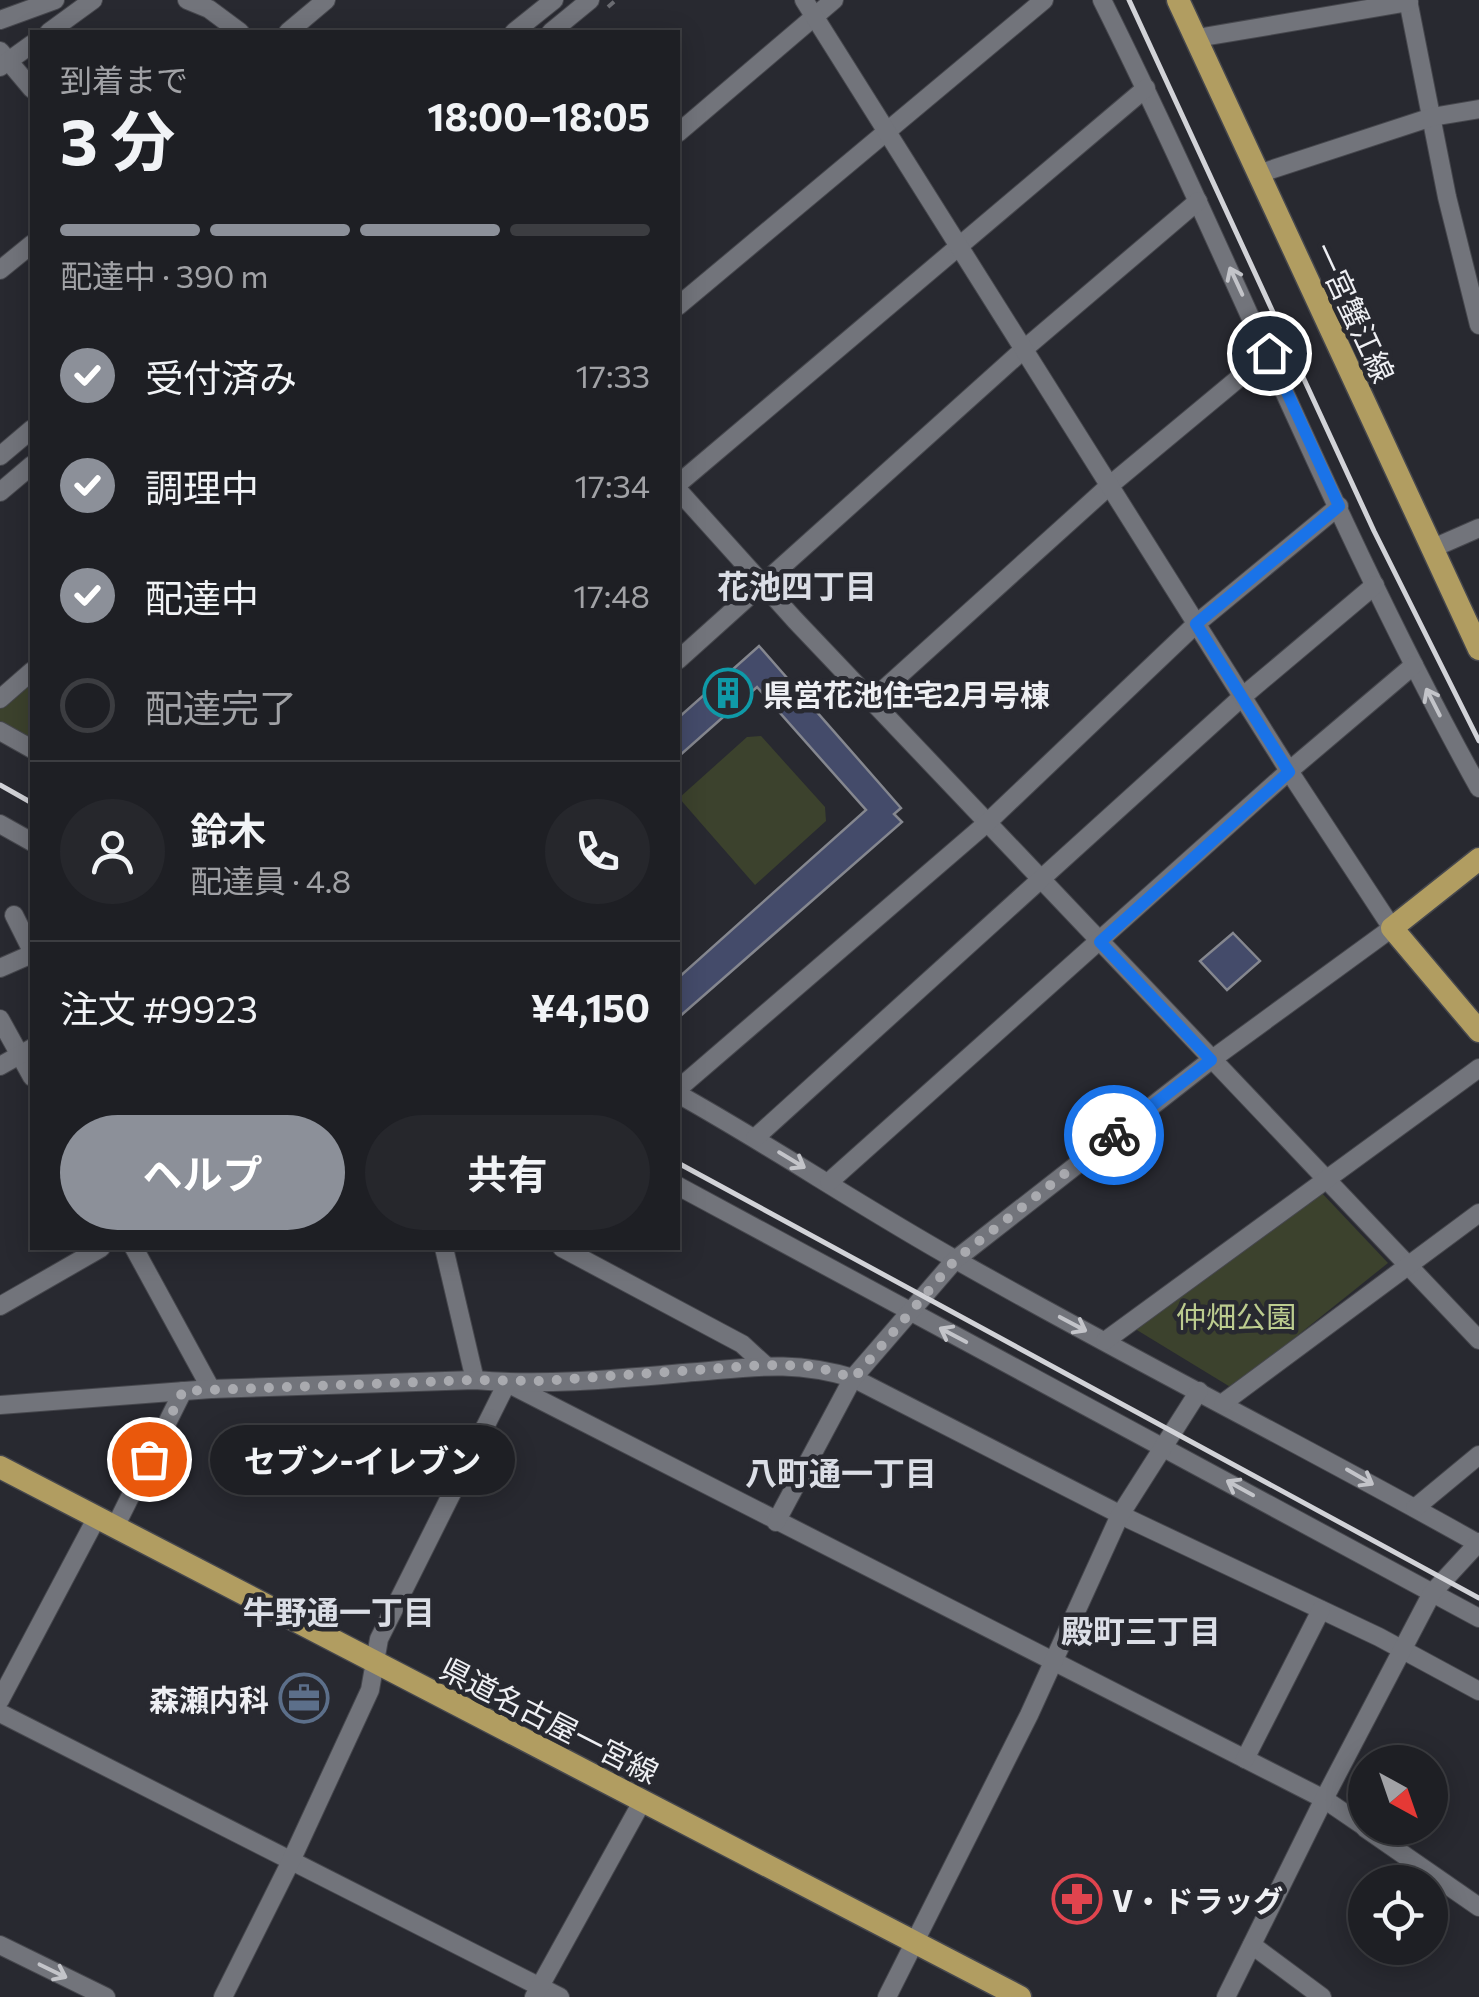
<!DOCTYPE html>
<html lang="ja">
<head>
<meta charset="utf-8">
<style>
	body { margin:0; font-family:Commissioner,"Noto Sans JP",sans-serif; background:#26272c; color:#f1f3f6; height:100vh; display:flex; flex-direction:column; font-size:38px; white-space:nowrap }
	* { box-sizing:border-box; margin:0 }
	p { font-size:32px; color:#a1a2a6 }
	.icon { flex:none; width:55px; height:55px; fill:none; stroke:currentColor; stroke-width:2; stroke-linecap:round; stroke-linejoin:round }
	.map { position:relative; flex:1; overflow:hidden }
	.sheet { position:absolute; left:30px; top:30px; width:650px; height:1220px; display:flex; flex-direction:column; background:#1e1f24; border-radius:0px; box-shadow:0 5px 25px #0003,0 0 0 2px #3c3d41 }
	.sheet>* { flex:none }
	.needle { width:65px; rotate:140deg }
	.tools { position:absolute; left:1348px; top:1745px; display:grid; gap:20px }
	.tools a { display:grid; place-items:center; width:100px; height:100px; border-radius:50%; background:#1e1f24; box-shadow:0 5px 25px #0003,0 0 0 2px #3c3d41; font-size:50px }
	.pin { position:absolute; display:grid; place-items:center; width:85px; height:85px; color:#fff; margin:-42px; border:5px solid #fff; border-radius:50%; box-shadow:0 2px 10px #0007 }
	.courier { position:absolute; display:grid; place-items:center; width:100px; height:100px; margin:-50px; border:8px solid #1a73e8; border-radius:50%; background:#fff; color:#222; box-shadow:0 2px 12px #0007 }
	.bubble { position:absolute; height:70px; border-radius:35px; background:#1e1f24; box-shadow:0 5px 25px #0003,0 0 0 2px #3c3d41; font-size:32px; font-weight:700; line-height:70px; text-align:center }
	.head em { font-style:normal; font-weight:700 }
	.head div { display:flex; flex-direction:column-reverse }
	.head { display:flex; align-items:center; justify-content:space-between; height:170px; padding:0 30px }
	h1 { font-size:65px; font-weight:700; line-height:75px }
	.bar { display:grid; grid-template-columns:repeat(4,1fr); gap:15px 10px; align-content:center; height:120px; padding:0 30px }
	.bar i { height:12px; border-radius:8px; background:#3c3d41 }
	.bar .current { background:#8c9099 }
	.bar p { grid-column:span 4 }
	.line { display:flex; align-items:center; gap:25px; padding:0 30px; border-top:2px solid #3c3d41 }
	.line div { flex:1 }
	.round { display:grid; place-items:center; flex:none; width:105px; height:105px; border-radius:52px; background:#26272c }
	ol { padding:0 30px; list-style:none }
	li { display:flex; align-items:center; gap:30px; height:110px }
	li p { margin-inline-start:auto }
	li .icon { padding:10px; border-radius:50%; background:#8c9099; color:#fff; stroke-width:4 }
	li:last-child { color:#a1a2a6 }
	li i { width:55px; height:55px; border:5px solid #3c3d41; border-radius:50% }
	.primary-button { display:flex; gap:20px; margin-top:auto; padding:20px 30px }
	.primary-button a { flex:1; height:115px; border-radius:60px; background:#8c9099; color:#fff; font-size:40px; font-weight:700; line-height:115px; text-align:center }
	.primary-button a+a { background:#26272c; color:#f1f3f6 }
	.map>svg:first-child { display:block }
</style>
</head>
<body>
<div class="map">
<svg width="1479" height="1997" viewBox="0 0 1479 1997">
	<rect width="100%" height="100%" fill="#282930"/>
	<g fill="#3c422d">
		<polygon points="32,678 32,742 0,725 0,705"/>
		<polygon points="761,736 825,807 826,821 755,885 679,798 747,737"/>
		<polygon points="1319,1190 1388,1263 1232,1388 1127,1324"/>
	</g>
	<g fill="#444b6a" stroke="#85878f" stroke-width="2.5">
		<polygon points="759,646 901,808 894,814 902,822 678,1018 678,978 866,810 757,687 678,757 678,718"/>
		<polygon points="1233,933 1260,961 1227,990 1200,961"/>
	</g>
	<g fill="none" stroke-linecap="round" stroke-linejoin="round">
		<g stroke="#46474d" stroke-width="20">
			<g id="minor">
				<polyline points="187,0 209,9 240,32"/>
				<path d="M 1102,0 C 1232,261 1338,534 1479,788"/>
				<polyline points="1408,0 1447,197 1479,325"/>
				<polyline points="0,20 55,0"/>
				<polyline points="49,32 93,0"/>
				<polyline points="288,32 326,0"/>
				<polyline points="514,32 554,0"/>
				<polyline points="551,32 590,0"/>
				<polyline points="1197,38 1409,2"/>
				<polyline points="0,51 32,89"/>
				<polyline points="0,67 32,44"/>
				<polyline points="678,133 834,0"/>
				<polyline points="1258,174 1432,117 1479,109"/>
				<polyline points="0,270 32,244"/>
				<polyline points="678,306 1044,0"/>
				<polyline points="0,456 32,429"/>
				<polyline points="678,484 1146,88"/>
				<polyline points="678,490 795,620 1479,1340"/>
				<polyline points="0,492 32,465"/>
				<polyline points="1431,549 1479,528"/>
				<polyline points="678,660 1023,350 1198,201"/>
				<polyline points="0,699 32,671"/>
				<polyline points="872,700 1109,486 1269,353"/>
				<polyline points="0,731 32,749"/>
				<polyline points="0,824 32,842"/>
				<polyline points="14,915 32,951"/>
				<polyline points="0,968 32,954"/>
				<polyline points="0,1019 32,1077"/>
				<polyline points="0,1066 32,1048"/>
				<polyline points="678,1089 988,822 1196,624 1339,506"/>
				<path d="M 678,1094 C 773,1147 863,1208 958,1261 C 1130,1359 1307,1447 1479,1544"/>
				<polyline points="755,1138 1242,697 1375,585"/>
				<polyline points="829,1182 1289,771 1414,665"/>
				<polyline points="678,1186 1479,1618"/>
				<polyline points="134,1248 211,1389"/>
				<polyline points="444,1248 475,1380"/>
				<polyline points="562,1248 742,1344 765,1365"/>
				<polyline points="0,1306 101,1248"/>
				<polyline points="1105,1341 1479,1068"/>
				<polyline points="507,1383 1324,1799 1365,1827"/>
				<polyline points="1223,1403 1479,1213"/>
				<path d="M 0,1405 L 211,1389 L 475,1380 C 543,1386 616,1379 684,1373 C 750,1368 789,1359 853,1378 L 1129,1519 L 1379,1637 L 1479,1691"/>
				<polyline points="1415,1508 1479,1455"/>
				<polyline points="776,1522 853,1378 955,1260 1211,1060 1392,928 1289,771 804,0"/>
				<polyline points="115,1527 183,1391"/>
				<polyline points="0,1700 97,1517"/>
				<polyline points="0,1713 560,1997"/>
				<polyline points="1245,1759 1321,1610"/>
				<polyline points="1365,1828 1479,1907"/>
				<polyline points="0,1945 106,1997"/>
				<polyline points="1252,1945 1322,1997"/>
				<polyline points="223,1997 290,1863 370,1690 379,1639 507,1383"/>
				<polyline points="534,1997 643,1800"/>
				<polyline points="887,1997 1029,1715 1120,1515 1199,1391"/>
				<polyline points="1226,1997 1324,1799 1432,1593 1479,1542"/>
			</g>
		</g>
		<g stroke="#46474d" stroke-width="25">
			<g id="major">
				<polyline points="1178,0 1479,649"/>
				<polyline points="1479,859 1392,928 1479,1031"/>
				<polyline points="0,1467 1020,1997"/>
			</g>
		</g>
		<polyline stroke="#6a6b71" stroke-width="4" stroke-dasharray="8 5" stroke-linecap="butt" points="608,7 616,0"/>
		<use href="#minor" stroke="#72747b" stroke-width="18"/>
		<use href="#major" stroke="#b19d61" stroke-width="22"/>
		<g stroke="#d2d3d8" stroke-width="5">
			<polyline points="1129,0 1374,531 1479,741"/>
			<polyline points="0,785 32,803"/>
			<polyline points="678,1163 1479,1598"/>
		</g>
	</g>
	<defs><path id="oneway-shaft" d="M-6 0H5M1.5-3L5.5 0L1.5 3" fill="none" stroke-width="1.6" stroke-linecap="round" stroke-linejoin="round" transform="scale(2.5)"/></defs>
	<g stroke="#c3c4c9">
		<use href="#oneway-shaft" transform="translate(1236 281) rotate(-115)"/>
		<use href="#oneway-shaft" transform="translate(1433 702) rotate(-117)"/>
		<use href="#oneway-shaft" transform="translate(792 1160) rotate(31)"/>
		<use href="#oneway-shaft" transform="translate(1073 1324) rotate(28)"/>
		<use href="#oneway-shaft" transform="translate(953 1335) rotate(-152)"/>
		<use href="#oneway-shaft" transform="translate(1360 1477) rotate(30)"/>
		<use href="#oneway-shaft" transform="translate(1240 1488) rotate(-151)"/>
		<use href="#oneway-shaft" transform="translate(53 1971) rotate(26)"/>
	</g>
	<g fill="none" stroke-linecap="round" stroke-linejoin="round">
		<polyline stroke="#a9aaaf" stroke-width="10" stroke-dasharray="0 18" points="149,1459 183,1391 475,1380 542,1381 765,1365 813,1366 854,1378 955,1260 1114,1135"/>
		<polyline stroke="#1a73e8" stroke-width="12" points="1114,1135 1211,1060 1100,942 1289,772 1196,624 1339,506 1269,353"/>
	</g>
	<defs>
		<g id="building-ring" transform="scale(2.5)"><circle r="9.5" fill="#282930" stroke="#0f9aa8" stroke-width="1.5"/><path d="M-4-6H4V6H1V3H-1V6H-4ZM-2.5-4.3h1.7v1.8h-1.7ZM.8-4.3h1.7v1.8H.8ZM-2.5-1h1.7V.8h-1.7ZM.8-1h1.7V.8H.8Z" fill="#0f9aa8"/></g>
		<g id="office-ring" transform="scale(2.5)"><circle r="9.5" fill="#282930" stroke="#5c6f8a" stroke-width="1.5"/><path d="M-6-3h4V-5.5h4V-3h4V5H-6ZM-1-4.5V-3h2v-1.5ZM-6 0V1H6V0Z" fill="#5c6f8a"/></g>
		<g id="pharmacy-ring" transform="scale(2.5)"><circle r="9.5" fill="#282930" stroke="#e0444e" stroke-width="1.5"/><path d="M-2-6h4v4h4v4h-4v4h-4v-4h-4v-4h4Z" fill="#e0444e"/></g>
	</defs>
	<g fill-rule="evenodd">
		<use href="#building-ring" x="728" y="693"/>
		<use href="#office-ring" x="304" y="1698"/>
		<use href="#pharmacy-ring" x="1077" y="1899"/>
	</g>
	<g text-anchor="middle" dominant-baseline="central" stroke-width="9" stroke-linejoin="round" paint-order="stroke">
		<g font-size="30" fill="#eeeff3" stroke="#282930">
			<text transform="translate(1355 312) rotate(65)">一宮蟹江線</text>
			<text transform="translate(550 1719) rotate(27)">県道名古屋一宮線</text>
		</g>
		<g font-size="30" font-weight="bold" fill="#eeeff3" stroke="#282930" text-anchor="start">
			<text x="763" y="693">県営花池住宅2月号棟</text>
			<text x="269" y="1698" text-anchor="end">森瀬内科</text>
			<text x="1112" y="1899">V・ドラッグ</text>
		</g>
		<g font-size="30" fill="#bccc8f" stroke="#282930">
			<text x="1236" y="1315">仲畑公園</text>
		</g>
		<g font-size="32" font-weight="bold" fill="#dbdee6" stroke="#282930">
			<text x="797" y="585">花池四丁目</text>
			<text x="841" y="1472">八町通一丁目</text>
			<text x="339" y="1611">牛野通一丁目</text>
			<text x="1141" y="1630">殿町三丁目</text>
		</g>
	</g>
</svg>
<div class="tools">
<a><svg class="needle" viewBox="-14 -14 28 28"><path d="M0-13l5 13h-10z" fill="#e53935"/><path d="M0 13l5-13h-10z" fill="#a1a2a6"/></svg></a>
<a><svg class="icon" aria-label="locate" viewBox="0 0 24 24"><circle cx="12" cy="12" r="6"/><path d="M12 2v4M12 18v4M2 12h4M18 12h4"/></svg></a>
</div>
<div class="pin" style="left:149px;top:1459px;background:#ea580c"><svg class="icon" aria-label="bag" viewBox="0 0 24 24"><path d="M5 8h14l-1 12H6zM9 8a3 3 0 0 1 6 0"/></svg></div>
<div class="pin" style="left:1269px;top:353px;background:#1f2937"><svg class="icon" aria-label="home" viewBox="0 0 24 24"><path d="M3 11l9-7 9 7M6 9v11h12V9"/></svg></div>
<div class="courier" style="left:1114px;top:1135px"><svg class="icon" aria-label="bike" viewBox="0 0 24 24"><circle cx="6" cy="16" r="4"/><circle cx="18" cy="16" r="4"/><path d="M6 16l4-8h5l3 8M10 8l3 8H6M13 5h3"/></svg></div>
<div class="bubble" style="left:210px;top:1425px;width:305px">セブン-イレブン</div>
<section class="sheet">
<div class="head"><div><h1>3 分</h1><p>到着まで</p></div><em>18:00–18:05</em></div>
<div class="bar"><i class="current"></i><i class="current"></i><i class="current"></i><i></i><p>配達中 · 390 m</p></div>
<ol>
<li><svg class="icon" aria-label="check" viewBox="0 0 24 24"><path d="M5 12l5 5 9-10"/></svg>受付済み<p>17:33</p></li>
<li><svg class="icon" aria-label="check" viewBox="0 0 24 24"><path d="M5 12l5 5 9-10"/></svg>調理中<p>17:34</p></li>
<li><svg class="icon" aria-label="check" viewBox="0 0 24 24"><path d="M5 12l5 5 9-10"/></svg>配達中<p>17:48</p></li>
<li><i></i>配達完了</li>
</ol>
<div class="line" style="height:180px"><a class="round"><svg class="icon" aria-label="person" viewBox="0 0 24 24"><circle cx="12" cy="8" r="4"/><path d="M4 21q1-7 8-7t8 7"/></svg></a><div><b>鈴木</b><p>配達員 · 4.8</p></div><a class="round"><svg class="icon" aria-label="phone" viewBox="0 0 24 24"><path d="M5 4h4l2 5-3 2q2 4 5 5l2-3 5 2v4C11 20 4 13 5 4z"/></svg></a></div>
<div class="line" style="height:130px"><div>注文 #9923</div><b>¥4,150</b></div>
<div class="primary-button"><a>ヘルプ</a><a>共有</a></div>
</section>
</div>
</body>
</html>
